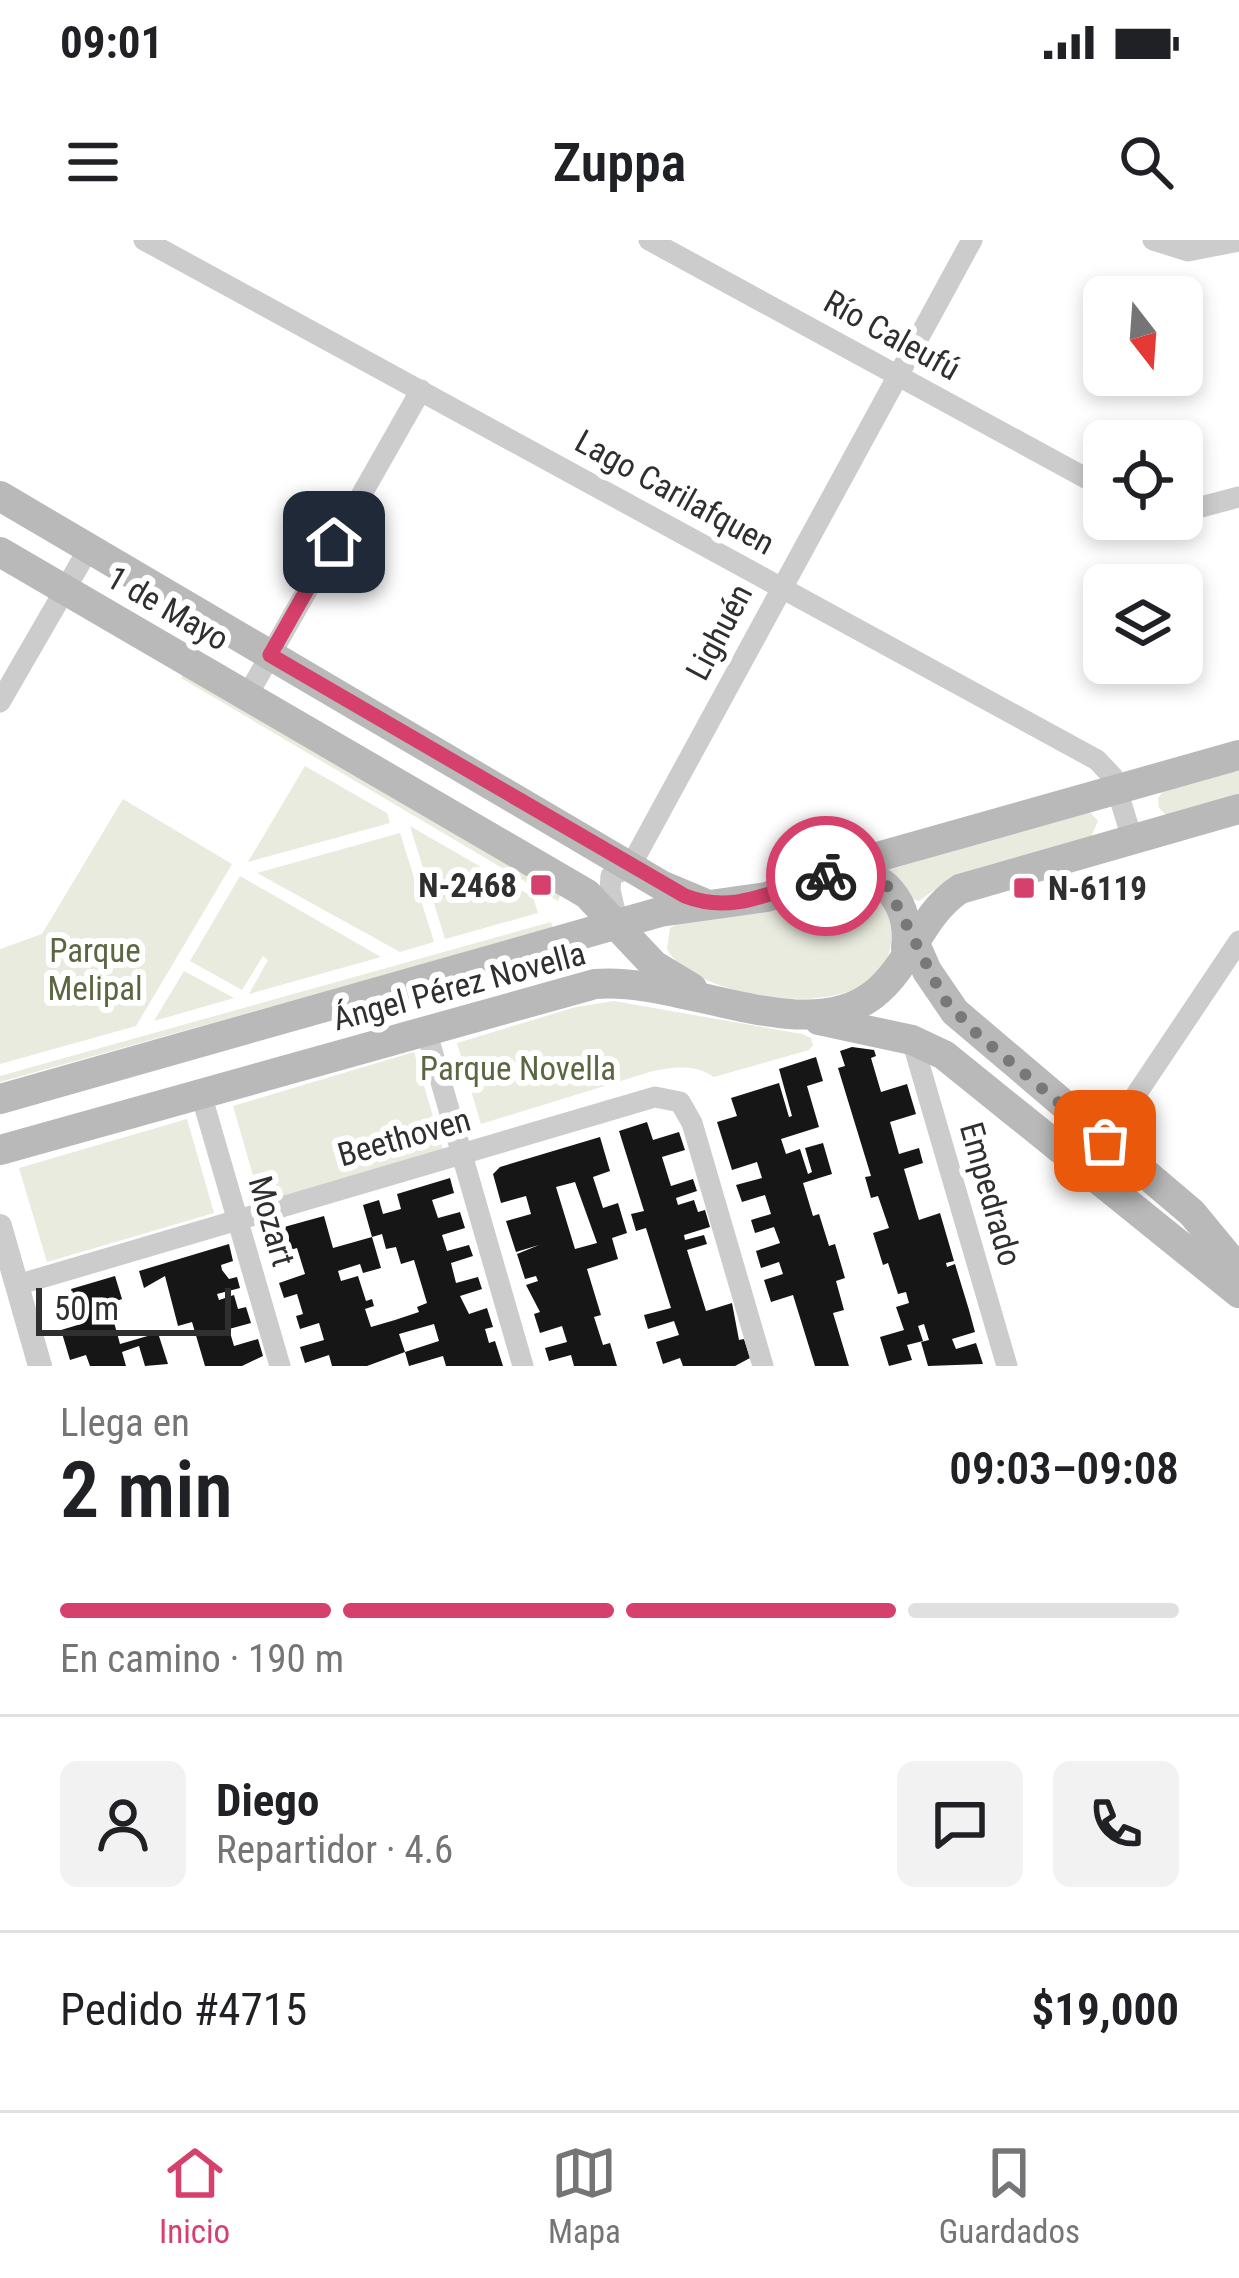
<!DOCTYPE html>
<html lang="es">
<head>
<meta charset="utf-8">
<style>
	body { margin:0; font-family:"Roboto Condensed",sans-serif; background:#f2f2f2; color:#202124; height:100vh; display:flex; flex-direction:column; font-size:45px; white-space:nowrap }
	* { box-sizing:border-box; margin:0 }
	p { font-size:39px; color:#757577 }
	.icon { flex:none; width:66px; height:66px; fill:none; stroke:currentColor; stroke-width:2; stroke-linecap:round; stroke-linejoin:round }
	.map { position:relative; height:1126px; overflow:hidden }
	.sheet { display:flex; flex-direction:column; background:#fff; flex:1 }
	.sheet>* { flex:none }
	.needle { width:78px; rotate:163deg }
	.tools { position:absolute; left:1083px; top:36px; display:grid; gap:24px }
	.tools a { display:grid; place-items:center; width:120px; height:120px; border-radius:18px; background:#fff; box-shadow:0 6px 18px #0003; font-size:60px }
	.scale { position:absolute; left:36px; bottom:30px; width:195px; box-sizing:border-box; padding-left:12px; border:6px solid #2f2f2f; border-top:0; font-size:33px; line-height:42px; white-space:nowrap; color:#2f2f2f; -webkit-text-stroke:9px #fff; paint-order:stroke }
	.pin { position:absolute; display:grid; place-items:center; width:102px; height:102px; color:#fff; margin:-51px; border-radius:24px; box-shadow:0 6px 18px #0006 }
	.courier { position:absolute; display:grid; place-items:center; width:120px; height:120px; margin:-60px; border:9px solid #d6406c; border-radius:50%; background:#fff; color:#222; box-shadow:0 3px 15px #0007 }
	.head em { font-style:normal; font-weight:600 }
	.head div { display:flex; flex-direction:column-reverse }
	.head { display:flex; align-items:center; justify-content:space-between; height:204px; padding:0 60px }
	h1 { font-size:78px; font-weight:600; line-height:90px }
	.bar { display:grid; grid-template-columns:repeat(4,1fr); gap:18px 12px; align-content:center; height:144px; padding:0 60px }
	.bar i { height:15px; border-radius:9px; background:#e0e0e0 }
	.bar .on { background:#d6406c }
	.bar p { grid-column:span 4 }
	.line { display:flex; align-items:center; gap:30px; padding:0 60px; border-top:3px solid #e0e0e0 }
	.line div { flex:1 }
	.round { display:grid; place-items:center; flex:none; width:126px; height:126px; border-radius:18px; background:#f2f2f2 }
	.status { display:flex; justify-content:space-between; align-items:center; height:84px; padding:0 60px; background:#fff; direction:ltr }
	.status svg { height:33px; fill:currentColor }
	header { display:flex; justify-content:space-between; align-items:center; height:156px; padding:0 60px; background:#fff; font-size:54px; font-weight:600 }
	.tabs { display:flex; justify-content:space-around; align-items:center; height:168px; border-top:3px solid #e0e0e0; background:#fff; font-size:33px; color:#757577 }
	.tabs a { display:grid; justify-items:center; gap:6px }
	.tabs .on { color:#d6406c }
	.map>svg:first-child { display:block }
</style>
</head>
<body>
<div class="status"><b>09:01</b><svg viewBox="0 0 49 12"><path d="M0 12V9h3v3zM5 12V6h3v6zM10 12V3h3v9zM15 12V0h3v12zM26 1h20v11H26zM47 4h2v5h-2z"/></svg></div>
<header><svg class="icon" aria-label="menu" viewBox="0 0 24 24"><path d="M4 6h16M4 12h16M4 18h16"/></svg>Zuppa<svg class="icon" aria-label="search" viewBox="0 0 24 24"><circle cx="10" cy="10" r="6"/><path d="M15 15l6 6"/></svg></header>
<div class="map">
<svg width="1239" height="1126" viewBox="0 0 1239 1126">
	<rect width="100%" height="100%" fill="#fff"/>
	<g fill="#e8ebde">
		<polygon points="185,431 562,653 558,661 181,438"/>
		<polygon points="305,526 387,573 390,583 248,622"/>
		<polygon points="1239,527 1239,557 1166,575 1159,568 1158,558 1164,550"/>
		<polygon points="123,559 232,624 136,786 0,824 0,709 42,694"/>
		<polygon points="1089,571 1098,581 1091,597 951,638 919,661 912,659 888,630"/>
		<polygon points="410,586 533,657 538,673 445,699"/>
		<polygon points="400,593 434,702 400,712 257,633"/>
		<polygon points="240,636 381,717 249,754 268,720 263,716 242,750 190,721"/>
		<path d="M 843,643 C 869,652 889,659 891,690 C 900,795 693,762 667,709 L 670,688 L 686,680 L 760,673 Z"/>
		<polygon points="551,682 553,688 0,842 0,836"/>
		<polygon points="184,731 234,758 154,781"/>
		<path d="M 614,761 L 802,794 L 811,798 L 813,805 L 809,810 L 714,837 C 694,824 676,827 653,831 L 481,884 L 457,803 L 576,767 Z"/>
		<polygon points="414,812 443,910 261,963 233,866"/>
		<polygon points="187,879 214,973 47,1022 19,928"/>
	</g>
	<g fill="#161616" fill-rule="evenodd">
		<polygon points="852,807 874,810 876,816 871,818 881,852 907,844 916,874 890,882 899,914 919,908 923,923 904,929 919,980 940,973 954,1021 946,1023 947,1027 955,1024 969,1070 975,1092 952,1099 956,1109 976,1103 983,1124 928,1126 921,1102 929,1100 924,1084 918,1086 923,1101 907,1105 912,1120 889,1126 880,1097 904,1090 896,1067 909,1063 906,1052 898,1054 888,1023 883,1025 873,993 889,988 878,956 871,958 865,937 871,936 838,828 845,826 840,811"/>
		<polygon points="816,817 823,841 807,846 819,887 781,899 786,914 800,909 808,934 812,932 805,908 823,903 832,934 803,943 813,976 819,974 829,1006 835,1004 845,1038 836,1041 844,1070 833,1073 849,1126 815,1126 793,1055 771,1062 764,1040 783,1034 779,1022 761,1028 756,1011 780,1003 774,987 755,993 751,980 771,974 765,955 742,962 736,945 762,938 757,922 732,930 717,882 737,876 731,858 779,843 789,877 792,876 779,829"/>
		<polygon points="647,882 653,900 679,892 685,910 662,917 671,946 693,939 697,951 676,958 678,965 694,960 698,972 705,970 710,987 684,995 685,1000 704,995 707,1004 687,1010 706,1071 732,1063 739,1100 744,1099 750,1118 735,1126 683,1126 680,1118 663,1124 656,1102 679,1095 674,1081 648,1089 644,1075 671,1068 646,988 636,991 631,974 644,971 619,891"/>
		<path d="M 600,897 L 610,931 L 593,937 L 603,968 L 618,963 L 627,993 L 612,998 L 618,1019 L 587,1029 L 601,1075 L 594,1077 L 603,1105 L 610,1103 L 617,1126 L 574,1126 L 571,1115 L 549,1121 L 545,1108 L 567,1102 L 562,1086 L 540,1093 L 534,1074 L 540,1072 L 526,1045 L 538,1041 L 536,1036 L 525,1039 L 517,1014 L 539,1005 L 516,1012 L 506,981 L 531,974 L 526,956 L 501,963 L 493,934 L 500,927 ZM 575,942 L 597,1003 L 575,1009 L 556,947 Z"/>
		<polygon points="450,938 454,953 432,960 438,978 460,972 465,988 442,995 447,1011 469,1005 473,1016 451,1023 456,1043 478,1037 482,1049 460,1056 469,1074 487,1068 493,1087 485,1089 489,1103 495,1101 503,1126 446,1126 443,1116 409,1126 405,1112 439,1101 434,1084 399,1094 405,1112 367,1126 332,1126 329,1115 305,1123 300,1107 324,1100 319,1083 300,1089 296,1076 303,1074 297,1054 284,1058 279,1043 305,1034 297,1008 273,1015 266,992 324,976 333,1008 372,997 381,1028 363,1033 360,1024 338,1031 341,1041 358,1036 366,1061 372,1059 374,1066 365,1069 371,1087 395,1080 419,1072 417,1067 427,1063 414,1020 401,1024 396,1007 386,1009 382,994 372,997 363,965 379,960 383,974 401,969 397,954"/>
		<polygon points="229,1004 233,1021 221,1025 222,1030 229,1039 237,1037 240,1048 217,1054 219,1060 234,1055 238,1069 246,1067 251,1083 229,1089 234,1106 258,1099 263,1116 242,1126 205,1126 192,1082 178,1086 165,1036 144,1048 139,1031"/>
		<polygon points="115,1036 122,1059 109,1064 120,1104 158,1093 168,1124 145,1126 139,1106 122,1112 126,1126 90,1126 86,1115 70,1120 61,1090 81,1084 71,1049"/>
	</g>
	<g fill="none" stroke-linecap="round" stroke-linejoin="round">
		<g stroke="#ccc" stroke-width="21">
			<polyline points="144,0 1097,520 1113,537 1132,598"/>
			<polyline points="649,0 1104,248"/>
			<polyline points="1153,0 1188,11 1239,1"/>
			<polyline points="1182,272 1239,257"/>
			<polyline points="247,456 421,150"/>
			<polyline points="0,462 89,308"/>
			<polyline points="618,684 610,650 611,636 630,627 972,0"/>
			<polyline points="426,790 523,1126"/>
			<polyline points="912,800 1007,1126"/>
			<polyline points="201,854 280,1126"/>
			<polyline points="1105,901 1239,701"/>
			<polyline points="17,1045 655,857 680,862 692,883 763,1126"/>
		</g>
		<polyline stroke="#ccc" stroke-width="24" points="0,986 40,1126"/>
		<g stroke="#b9b9b9" stroke-width="30">
			<polyline points="0,256 661,645 704,663"/>
			<polyline points="0,312 587,654 654,725 692,748"/>
			<path d="M 838,633 C 884,627 911,665 906,708"/>
			<polyline points="909,690 927,731 955,772 1192,973 1239,1030"/>
			<polyline points="819,780 912,800 944,815 1239,1053"/>
			<polyline points="0,859 660,672 767,657 881,616 1239,515"/>
			<path d="M 0,910 L 595,744 C 679,736 804,808 873,755 C 911,726 919,676 960,649 L 1239,569"/>
		</g>
	</g>
	<g fill="none" stroke-linecap="round" stroke-linejoin="round">
		<polyline stroke="#787878" stroke-width="12" stroke-dasharray="0 21.6" points="826,636 859,632 887,646 944,759 977,794 1105,901"/>
		<path stroke="#d6406c" stroke-width="15" d="M 334,302 L 270,415 L 685,656 C 736,676 777,648 826,636"/>
	</g>
	<g fill="#d6406c" stroke="#fff" stroke-width="4.5">
		<rect x="529" y="633" width="24" height="24" rx="6"/>
		<rect x="1012" y="636" width="24" height="24" rx="6"/>
	</g>
	<g text-anchor="middle" dominant-baseline="central" stroke-width="12" stroke-linejoin="round" paint-order="stroke">
		<g font-size="33" fill="#2f2f2f" stroke="#fff">
			<text transform="translate(892 95) rotate(29)">Río Caleufú</text>
			<text transform="translate(675 252) rotate(29)">Lago Carilafquen</text>
			<text transform="translate(168 368) rotate(30)">1 de Mayo</text>
			<text transform="translate(719 392) rotate(-62)">Lighuén</text>
			<text transform="translate(459 746) rotate(-15)">Ángel Pérez Novella</text>
			<text transform="translate(404 897) rotate(-16)">Beethoven</text>
			<text transform="translate(991 954) rotate(74)">Empedrado</text>
			<text transform="translate(272 981) rotate(74)">Mozart</text>
		</g>
		<g font-size="33" font-weight="bold" fill="#2f2f2f" stroke="#fff" text-anchor="end">
			<text x="517" y="645">N-2468</text>
			<text x="1048" y="648" text-anchor="start">N-6119</text>
		</g>
		<g font-size="33" fill="#5b6740" stroke="#fff">
			<text x="95" y="710">Parque<tspan x="95" dy="38">Melipal</tspan></text>
			<text x="518" y="828">Parque Novella</text>
		</g>
	</g>
</svg>
<div class="tools">
<a><svg class="needle" viewBox="-14 -14 28 28"><path d="M0-13l5 13h-10z" fill="#e53935"/><path d="M0 13l5-13h-10z" fill="#757577"/></svg></a>
<a><svg class="icon" aria-label="locate" viewBox="0 0 24 24"><circle cx="12" cy="12" r="6"/><path d="M12 2v4M12 18v4M2 12h4M18 12h4"/></svg></a>
<a><svg class="icon" aria-label="layers" viewBox="0 0 24 24"><path d="M12 4l9 5-9 5-9-5zM3 14l9 5 9-5"/></svg></a>
</div>
<div class="scale">50 m</div>
<div class="pin" style="left:1105px;top:901px;background:#ea580c"><svg class="icon" aria-label="bag" viewBox="0 0 24 24"><path d="M5 8h14l-1 12H6zM9 8a3 3 0 0 1 6 0"/></svg></div>
<div class="pin" style="left:334px;top:302px;background:#1f2937"><svg class="icon" aria-label="home" viewBox="0 0 24 24"><path d="M3 11l9-7 9 7M6 9v11h12V9"/></svg></div>
<div class="courier" style="left:826px;top:636px"><svg class="icon" aria-label="bike" viewBox="0 0 24 24"><circle cx="6" cy="16" r="4"/><circle cx="18" cy="16" r="4"/><path d="M6 16l4-8h5l3 8M10 8l3 8H6M13 5h3"/></svg></div>
</div>
<section class="sheet">
<div class="head"><div><h1>2 min</h1><p>Llega en</p></div><em>09:03–09:08</em></div>
<div class="bar"><i class="on"></i><i class="on"></i><i class="on"></i><i></i><p>En camino · 190 m</p></div>
<div class="line" style="height:216px"><a class="round"><svg class="icon" aria-label="person" viewBox="0 0 24 24"><circle cx="12" cy="8" r="4"/><path d="M4 21q1-7 8-7t8 7"/></svg></a><div><b>Diego</b><p>Repartidor · 4.6</p></div><a class="round"><svg class="icon" aria-label="chat" viewBox="0 0 24 24"><path d="M4 5h16v11H9l-5 4z"/></svg></a><a class="round"><svg class="icon" aria-label="phone" viewBox="0 0 24 24"><path d="M5 4h4l2 5-3 2q2 4 5 5l2-3 5 2v4C11 20 4 13 5 4z"/></svg></a></div>
<div class="line" style="height:156px"><div>Pedido #4715</div><b>$19,000</b></div>
</section>
<nav class="tabs">
<a class="on"><svg class="icon" aria-label="home" viewBox="0 0 24 24"><path d="M3 11l9-7 9 7M6 9v11h12V9"/></svg>Inicio</a>
<a><svg class="icon" aria-label="map" viewBox="0 0 24 24"><path d="M3 6l6-2 6 2 6-2v14l-6 2-6-2-6 2zM9 4v14M15 6v14"/></svg>Mapa</a>
<a><svg class="icon" aria-label="saved" viewBox="0 0 24 24"><path d="M7 4h10v16l-5-4-5 4z"/></svg>Guardados</a>
</nav>
</body>
</html>
